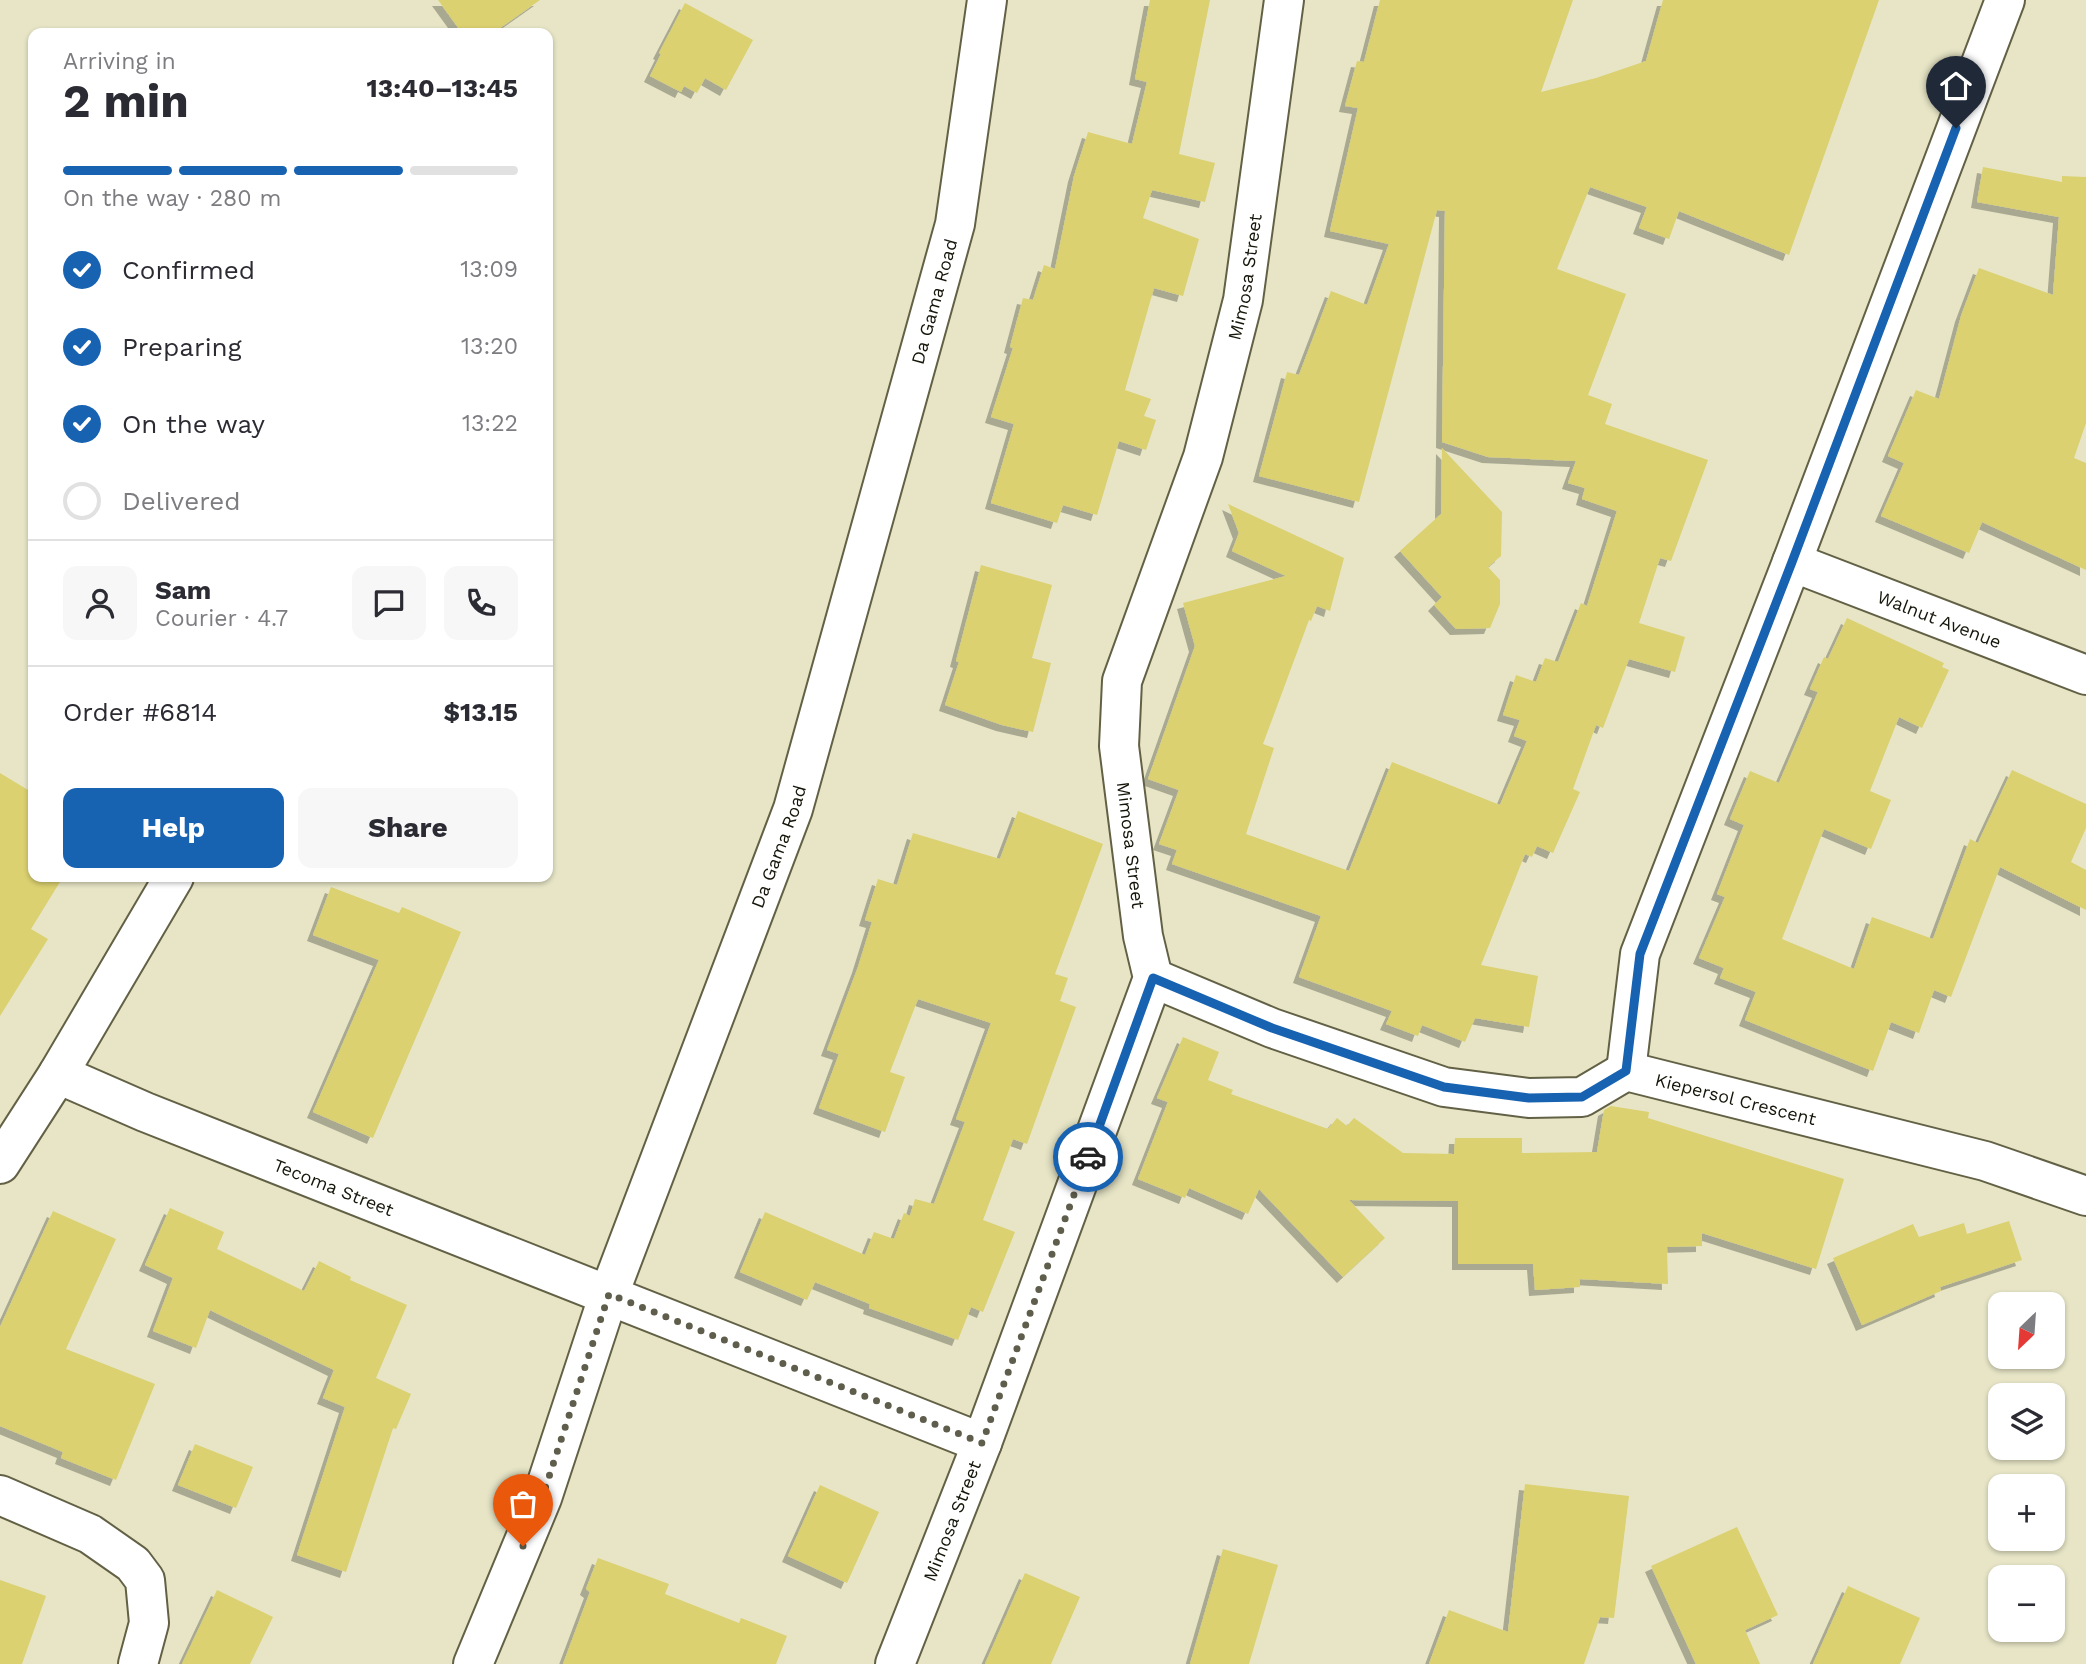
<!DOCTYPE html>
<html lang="en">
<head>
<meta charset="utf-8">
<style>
	body { margin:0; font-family:"Work Sans",sans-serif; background:#f7f7f7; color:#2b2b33; height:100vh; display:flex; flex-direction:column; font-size:26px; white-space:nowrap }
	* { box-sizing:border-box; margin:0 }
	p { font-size:23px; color:#7c7c81 }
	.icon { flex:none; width:38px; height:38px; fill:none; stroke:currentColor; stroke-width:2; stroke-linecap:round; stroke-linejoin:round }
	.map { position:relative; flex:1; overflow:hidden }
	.panel { position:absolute; left:28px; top:28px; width:525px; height:854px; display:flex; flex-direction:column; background:#fff; border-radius:14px; box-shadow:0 2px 5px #0004 }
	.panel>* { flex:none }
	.needle { width:46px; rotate:205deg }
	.tools { position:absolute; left:1988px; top:1292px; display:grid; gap:14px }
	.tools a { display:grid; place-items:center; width:77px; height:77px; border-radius:14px; background:#fff; box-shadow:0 2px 5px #0004; font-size:35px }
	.pin { position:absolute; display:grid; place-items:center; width:60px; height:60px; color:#fff; margin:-72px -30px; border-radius:50% 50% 50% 0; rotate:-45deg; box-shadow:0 0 7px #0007 }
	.pin .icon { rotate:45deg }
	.courier { position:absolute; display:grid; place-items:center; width:70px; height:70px; margin:-35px; border:5px solid #1763b2; border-radius:50%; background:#fff; color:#222; box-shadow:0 2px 9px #0007 }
	.summary em { font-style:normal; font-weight:700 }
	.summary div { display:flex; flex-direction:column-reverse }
	.summary { display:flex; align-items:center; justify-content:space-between; height:119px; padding:0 35px }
	h1 { font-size:46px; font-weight:700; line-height:52px }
	.bar { display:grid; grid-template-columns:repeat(4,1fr); gap:10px 7px; align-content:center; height:84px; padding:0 35px }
	.bar i { height:9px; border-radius:5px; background:#e1e1e2 }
	.bar .active { background:#1763b2 }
	.bar p { grid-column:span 4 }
	.line { display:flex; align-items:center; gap:18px; padding:0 35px; border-top:2px solid #e1e1e2 }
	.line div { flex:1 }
	.round { display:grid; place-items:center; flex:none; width:74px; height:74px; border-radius:14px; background:#f7f7f7 }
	ol { padding:0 35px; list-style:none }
	li { display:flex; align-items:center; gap:21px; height:77px }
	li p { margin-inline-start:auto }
	li .icon { padding:7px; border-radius:50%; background:#1763b2; color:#fff; stroke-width:4 }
	li:last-child { color:#7c7c81 }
	li i { width:38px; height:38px; border:4px solid #e1e1e2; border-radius:50% }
	.button { display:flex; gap:14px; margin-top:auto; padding:14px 35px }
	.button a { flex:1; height:80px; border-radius:14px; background:#1763b2; color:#fff; font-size:28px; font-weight:700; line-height:80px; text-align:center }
	.button a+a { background:#f7f7f7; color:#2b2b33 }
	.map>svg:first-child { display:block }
</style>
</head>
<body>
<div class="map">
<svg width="2086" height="1664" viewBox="0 0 2086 1664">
	<defs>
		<filter id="shadow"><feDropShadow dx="-6" dy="6" stdDeviation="0" flood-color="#0004"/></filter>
	</defs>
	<rect width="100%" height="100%" fill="#e7e5c6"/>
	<g fill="#dbd170" filter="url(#shadow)">
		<polygon points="438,0 540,0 493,33 462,33"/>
		<polygon points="1150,0 1210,0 1179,154 1215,163 1205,202 1152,190 1143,218 1199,239 1183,296 1154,288 1125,390 1151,399 1144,416 1156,420 1146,450 1119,441 1097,515 1063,505 1057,523 991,503 1014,424 991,417 1013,348 1010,347 1023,298 1033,300 1044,265 1055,269 1074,176 1088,132 1132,144 1147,82 1135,79"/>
		<polygon points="1380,0 1573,0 1541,92 1596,78 1646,61 1663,0 1879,0 1789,255 1679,211 1669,239 1639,228 1647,207 1590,187 1557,269 1626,294 1588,395 1612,404 1605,424 1708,460 1671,561 1660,558 1639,623 1685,637 1675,672 1629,659 1603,728 1596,725 1573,789 1580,792 1553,853 1537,846 1532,857 1525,854 1481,965 1538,976 1529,1027 1475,1018 1465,1042 1422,1025 1418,1036 1386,1024 1392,1011 1299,977 1321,916 1172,864 1177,850 1159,844 1179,790 1148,779 1195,646 1183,603 1286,576 1232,551 1239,533 1228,504 1344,558 1330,611 1317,606 1311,621 1309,620 1263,744 1274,748 1246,834 1349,871 1392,762 1500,805 1527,741 1514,736 1520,720 1503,715 1516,675 1536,682 1545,658 1558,662 1581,603 1587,606 1617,511 1582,499 1585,488 1568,483 1576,461 1488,457 1442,442 1445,211 1437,210 1359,502 1259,476 1287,372 1299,375 1331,291 1367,305 1389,244 1330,231 1358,108 1345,106 1357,61 1364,62"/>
		<polygon points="685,3 753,40 726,90 705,78 697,93 684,86 681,92 650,76 661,54 659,53"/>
		<polygon points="1983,167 2062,182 2062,176 2086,177 2086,423 2074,458 2086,463 2086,570 1982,522 1969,553 1881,516 1904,463 1888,456 1916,390 1939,399 1961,316 1979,268 2053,295 2059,217 1977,202"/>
		<polygon points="1442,448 1502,512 1501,556 1488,567 1500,580 1500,604 1490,628 1456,629 1434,605 1442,597 1400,551 1441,514"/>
		<polygon points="981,565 1052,585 1032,658 1051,663 1033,732 1002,725 945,705 959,662 956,661"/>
		<polygon points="1847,618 1944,663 1942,667 1949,670 1922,728 1899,717 1870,791 1891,800 1871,849 1824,829 1782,939 1854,969 1872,917 1933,939 1970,839 1978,843 2012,770 2086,804 2086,828 2071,862 2086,870 2086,910 2000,867 1951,997 1934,990 1919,1033 1891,1022 1873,1071 1745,1020 1756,992 1720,978 1724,968 1699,958 1725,897 1717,894 1744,825 1730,819 1750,771 1779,783 1818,692 1810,689 1824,657 1828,659"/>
		<polygon points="0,773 33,793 33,877 63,877 31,929 48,939 0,1016"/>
		<polygon points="1018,811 1103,844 1055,974 1068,978 1060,1001 1076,1007 1027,1144 1013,1139 983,1220 1015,1232 983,1312 971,1307 958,1340 869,1308 870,1304 815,1282 807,1300 740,1272 765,1212 865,1255 874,1232 894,1239 904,1213 910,1216 915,1199 934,1204 965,1122 956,1119 991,1023 918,999 890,1072 905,1077 885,1132 819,1108 839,1054 827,1050 858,967 872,922 865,920 878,879 897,885 913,833 1000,859"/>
		<polygon points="331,887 399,913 402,907 461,932 373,1138 313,1112 379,960 313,935"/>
		<polygon points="1183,1037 1219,1052 1208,1080 1233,1090 1231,1094 1328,1129 1337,1118 1347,1126 1354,1118 1403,1153 1454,1154 1455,1138 1522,1138 1522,1153 1597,1152 1604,1110 1611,1106 1649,1112 1648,1118 1844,1179 1816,1269 1702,1233 1702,1246 1667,1247 1668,1284 1580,1279 1580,1287 1535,1290 1533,1264 1458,1264 1458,1201 1349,1200 1385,1238 1343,1277 1259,1189 1248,1214 1189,1188 1185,1198 1138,1179 1168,1102 1157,1098"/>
		<polygon points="170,1208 224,1232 217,1249 304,1291 319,1261 351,1277 350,1280 407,1305 376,1378 411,1394 396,1429 393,1428 346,1572 297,1555 345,1407 323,1398 334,1370 210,1310 196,1348 153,1331 173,1278 145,1265"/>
		<polygon points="53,1211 116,1239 66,1349 155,1384 116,1480 61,1458 63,1452 0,1426 0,1327"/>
		<polygon points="2009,1221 2022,1260 1940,1287 1941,1291 1862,1325 1833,1258 1913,1224 1919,1237 1964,1223 1967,1234"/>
		<polygon points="195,1444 253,1467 236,1508 178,1485"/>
		<polygon points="1525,1484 1629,1496 1614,1618 1600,1617 1584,1664 1429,1664 1449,1610 1508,1632"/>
		<polygon points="820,1485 879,1512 847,1583 788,1556"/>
		<polygon points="1737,1527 1778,1615 1745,1630 1760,1664 1696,1664 1651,1566"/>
		<polygon points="1223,1549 1278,1565 1249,1664 1190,1664"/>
		<polygon points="598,1558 669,1584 665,1594 739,1623 741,1618 787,1636 776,1664 563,1664 590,1592 586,1589"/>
		<polygon points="1025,1573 1080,1597 1051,1664 985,1664"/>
		<polygon points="0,1580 46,1596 22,1664 0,1664"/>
		<polygon points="1848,1586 1920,1618 1900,1664 1813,1664"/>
		<polygon points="217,1590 273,1617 250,1664 182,1664"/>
	</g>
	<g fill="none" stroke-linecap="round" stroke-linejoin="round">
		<g stroke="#636145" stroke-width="42">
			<g id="minor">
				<path id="s1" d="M 1792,562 L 2086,675"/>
				<path id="s2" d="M 1153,978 L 1272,1028 L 1444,1087 L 1529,1098 L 1582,1097 L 1626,1071 L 1985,1161 L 2086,1196"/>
				<polyline points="1626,1071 1640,954 1792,562 2005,0"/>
				<path id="s3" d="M 58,1074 L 145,1112 L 982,1443"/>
				<polyline points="0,1164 58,1074 174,877"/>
				<polyline points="0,1495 90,1534 133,1564 145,1580 149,1623 138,1664"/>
				<path id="s4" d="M 473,1664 L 542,1498 L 609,1294 L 793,809 L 955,224 L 987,0"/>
				<path id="s5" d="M 895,1664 L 982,1443 L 1153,978 L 1143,936 L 1119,746 L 1122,681 L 1203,457 L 1243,300 L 1284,0"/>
			</g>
		</g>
		<use href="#minor" stroke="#fff" stroke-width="38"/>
	</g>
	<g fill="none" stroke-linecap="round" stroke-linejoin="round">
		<polyline stroke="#5f5e4c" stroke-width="7" stroke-dasharray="0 12.6" points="523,1546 542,1498 609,1294 982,1443 1088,1157"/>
		<polyline stroke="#1763b2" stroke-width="9" points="1088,1157 1153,978 1272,1028 1444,1087 1529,1098 1582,1097 1626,1071 1640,954 1792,562 1956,128"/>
	</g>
	<g text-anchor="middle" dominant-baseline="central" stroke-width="6" stroke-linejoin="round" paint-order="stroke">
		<g font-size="18" fill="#16150a" stroke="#fff">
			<text stroke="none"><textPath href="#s5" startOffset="1456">Mimosa Street</textPath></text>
			<text stroke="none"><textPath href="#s4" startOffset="1440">Da Gama Road</textPath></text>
			<text stroke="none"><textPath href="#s1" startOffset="158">Walnut Avenue</textPath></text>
			<text transform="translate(1131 845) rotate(83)">Mimosa Street</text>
			<text stroke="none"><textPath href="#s4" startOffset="873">Da Gama Road</textPath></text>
			<text stroke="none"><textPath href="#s2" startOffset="614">Kiepersol Crescent</textPath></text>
			<text stroke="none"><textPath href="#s3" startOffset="298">Tecoma Street</textPath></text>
			<text stroke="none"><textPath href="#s5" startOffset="154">Mimosa Street</textPath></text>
		</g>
	</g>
</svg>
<div class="tools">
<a><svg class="needle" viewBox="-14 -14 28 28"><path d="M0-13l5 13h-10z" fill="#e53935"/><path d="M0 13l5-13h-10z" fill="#7c7c81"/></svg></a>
<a><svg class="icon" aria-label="layers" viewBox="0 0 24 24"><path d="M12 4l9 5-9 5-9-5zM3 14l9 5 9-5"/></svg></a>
<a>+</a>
<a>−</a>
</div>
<div class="pin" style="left:523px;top:1546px;background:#ea580c"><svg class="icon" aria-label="bag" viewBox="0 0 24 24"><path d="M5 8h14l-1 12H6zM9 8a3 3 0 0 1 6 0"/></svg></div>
<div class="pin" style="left:1956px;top:128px;background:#1f2937"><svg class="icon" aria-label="home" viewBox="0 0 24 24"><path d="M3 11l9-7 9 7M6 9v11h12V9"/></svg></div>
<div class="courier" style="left:1088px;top:1157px"><svg class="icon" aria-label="car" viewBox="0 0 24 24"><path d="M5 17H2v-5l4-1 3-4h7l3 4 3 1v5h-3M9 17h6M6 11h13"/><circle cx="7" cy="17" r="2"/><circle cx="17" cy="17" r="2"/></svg></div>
<section class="panel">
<div class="summary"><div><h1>2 min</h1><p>Arriving in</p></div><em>13:40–13:45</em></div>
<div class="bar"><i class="active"></i><i class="active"></i><i class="active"></i><i></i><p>On the way · 280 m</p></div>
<ol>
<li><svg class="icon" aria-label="check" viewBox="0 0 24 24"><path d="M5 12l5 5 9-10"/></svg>Confirmed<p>13:09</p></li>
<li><svg class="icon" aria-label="check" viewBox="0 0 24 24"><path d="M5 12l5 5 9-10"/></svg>Preparing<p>13:20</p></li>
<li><svg class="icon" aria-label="check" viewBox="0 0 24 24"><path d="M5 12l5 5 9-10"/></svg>On the way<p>13:22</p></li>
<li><i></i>Delivered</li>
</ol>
<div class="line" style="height:126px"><a class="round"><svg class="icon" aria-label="person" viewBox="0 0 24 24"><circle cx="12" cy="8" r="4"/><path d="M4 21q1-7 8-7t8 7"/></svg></a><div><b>Sam</b><p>Courier · 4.7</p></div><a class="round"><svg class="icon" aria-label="chat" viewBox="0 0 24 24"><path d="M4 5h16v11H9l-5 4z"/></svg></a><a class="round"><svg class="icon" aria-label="phone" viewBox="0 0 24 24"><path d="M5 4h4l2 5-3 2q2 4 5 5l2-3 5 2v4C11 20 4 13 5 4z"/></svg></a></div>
<div class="line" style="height:91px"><div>Order #6814</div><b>$13.15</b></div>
<div class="button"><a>Help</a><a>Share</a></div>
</section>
</div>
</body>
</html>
